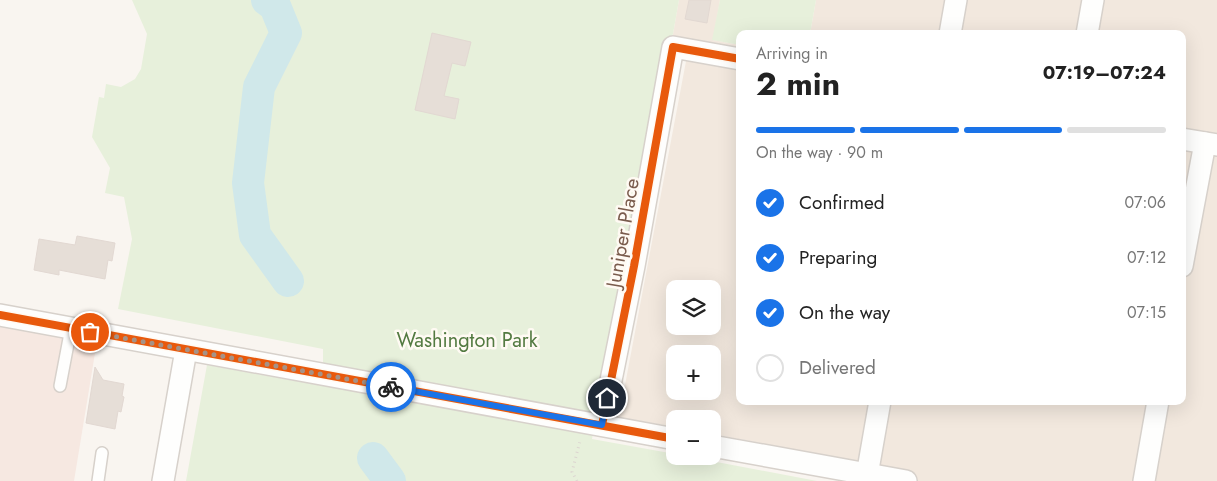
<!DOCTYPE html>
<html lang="en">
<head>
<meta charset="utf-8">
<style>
	body { margin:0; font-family:Jost,sans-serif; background:#f2f2f2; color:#222; height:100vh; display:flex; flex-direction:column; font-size:19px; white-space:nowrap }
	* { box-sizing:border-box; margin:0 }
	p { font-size:16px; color:#767676 }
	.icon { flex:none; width:28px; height:28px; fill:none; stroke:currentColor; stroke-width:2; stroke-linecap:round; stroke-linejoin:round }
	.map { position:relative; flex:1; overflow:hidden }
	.drawer { position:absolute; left:736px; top:30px; width:450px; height:375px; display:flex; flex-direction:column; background:#fff; border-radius:10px; box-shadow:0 5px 20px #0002 }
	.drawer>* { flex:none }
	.tools { position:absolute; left:666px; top:280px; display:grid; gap:10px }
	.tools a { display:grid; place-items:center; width:55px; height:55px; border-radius:10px; background:#fff; box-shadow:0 5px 20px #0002; font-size:25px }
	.pin { position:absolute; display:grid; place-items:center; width:42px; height:42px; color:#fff; margin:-21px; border:2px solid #fff; border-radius:50%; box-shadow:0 1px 5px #0007 }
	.courier { position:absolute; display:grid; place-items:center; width:50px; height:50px; margin:-25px; border:4px solid #1a73e8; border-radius:50%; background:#fff; color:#222; box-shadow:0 1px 6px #0007 }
	.head em { font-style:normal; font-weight:700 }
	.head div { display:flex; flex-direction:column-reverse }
	.head { display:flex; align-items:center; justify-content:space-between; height:85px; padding:0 20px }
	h1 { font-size:32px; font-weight:700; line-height:38px }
	.bar { display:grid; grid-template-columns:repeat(4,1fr); gap:8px 5px; align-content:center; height:60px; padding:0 20px }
	.bar i { height:6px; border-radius:4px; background:#e0e0e0 }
	.bar .selected { background:#1a73e8 }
	.bar p { grid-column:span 4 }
	ol { padding:0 20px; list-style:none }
	li { display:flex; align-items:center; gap:15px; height:55px }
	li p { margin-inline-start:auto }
	li .icon { padding:5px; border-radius:50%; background:#1a73e8; color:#fff; stroke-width:4 }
	li:last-child { color:#767676 }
	li i { width:28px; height:28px; border:2px solid #e0e0e0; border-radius:50% }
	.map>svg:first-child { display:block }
</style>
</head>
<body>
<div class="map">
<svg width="1217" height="481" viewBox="0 0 1217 481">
	<rect width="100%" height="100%" fill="#f9f5f0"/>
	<path fill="#f2e8de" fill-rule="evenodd" d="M 679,0 L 720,0 L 713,40 L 740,45 L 740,401 L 1182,401 L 1182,34 L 810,34 L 816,0 L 1217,0 L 1217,481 L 882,481 L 884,467 L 713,434 L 712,419 L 675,419 L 675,427 L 619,417 L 687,56 L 662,56 L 673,34 ZM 675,289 L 712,289 L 712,326 L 675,326 ZM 675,354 L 712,354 L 712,391 L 675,391 Z"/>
	<polygon fill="#f6e8e1" points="0,325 97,341 74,481 0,481"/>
	<g fill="#e7f0db">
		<polygon points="132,0 679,0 673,34 662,56 592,439 675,454 675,456 685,456 817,481 186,481 207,365 323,386 323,349 118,309 132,239 124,197 105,193 110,168 92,137 99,97 104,98 106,84 121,87 135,79 141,69 147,34"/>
		<polygon points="720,0 816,0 810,34 740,34 740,45 712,40"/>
	</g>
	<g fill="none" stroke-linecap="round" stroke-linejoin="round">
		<g stroke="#d0e8ea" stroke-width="32">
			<polyline points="267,0 275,6 286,33 259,87 248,183 255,235 288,281"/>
			<polyline points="373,458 390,481"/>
		</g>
	</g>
	<g fill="#e6ded7" stroke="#e2d8d2">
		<polygon points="689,0 711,0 707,23 685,19"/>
		<polygon points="432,33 471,42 465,66 452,63 444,96 459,99 455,119 415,110"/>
		<polygon points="77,236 115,243 112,261 108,260 105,279 59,270 59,275 34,270 39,239 75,245"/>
		<polygon points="95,367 103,380 124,384 122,396 124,397 121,412 118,411 115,429 86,423"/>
	</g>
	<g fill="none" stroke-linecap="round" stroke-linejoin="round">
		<g stroke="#d7d1cb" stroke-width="14">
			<g id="service">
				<polyline points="60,386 71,328"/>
				<polyline points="98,481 102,453"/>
			</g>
		</g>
		<g stroke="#d7d1cb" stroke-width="24">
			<g id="minor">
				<polyline points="950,34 956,0"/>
				<polyline points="1087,34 1093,0"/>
				<polyline points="1182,139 1217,145"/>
				<polyline points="1182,266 1205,143"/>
				<polyline points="0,315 675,439"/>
				<polyline points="602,425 634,266 673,47 740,59"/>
				<polyline points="712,446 906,481"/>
				<polyline points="163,481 186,350"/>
				<polyline points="866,481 880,401"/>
				<polyline points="1144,481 1158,401"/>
			</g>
		</g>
		<polyline stroke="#dcd5d0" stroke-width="3" stroke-dasharray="1 4" stroke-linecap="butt" points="577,481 572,472 580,441"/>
		<use href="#service" stroke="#fefefd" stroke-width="11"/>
		<use href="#minor" stroke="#fefefd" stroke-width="21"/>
		<g stroke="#fffaf3" stroke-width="11">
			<g id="cycleway">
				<polyline points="0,315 675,439"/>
				<polyline points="602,425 634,266 673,47 740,59"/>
			</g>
		</g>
		<use href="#cycleway" stroke="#e8590c" stroke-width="8"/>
	</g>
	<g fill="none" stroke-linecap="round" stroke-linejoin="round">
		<polyline stroke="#a69286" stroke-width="5" stroke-dasharray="0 9" points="90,332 391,387"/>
		<polyline stroke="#1a73e8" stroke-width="6" points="391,387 602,425 607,398"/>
	</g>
	<g text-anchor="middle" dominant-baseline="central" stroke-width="5" stroke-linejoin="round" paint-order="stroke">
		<g font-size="20" fill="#7a5c4d" stroke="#fffaf3">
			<text transform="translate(623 233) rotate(-80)">Juniper Place</text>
		</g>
		<g font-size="20" fill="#537a41" stroke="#fffaf3">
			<text x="467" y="340">Washington Park</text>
		</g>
	</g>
</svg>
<div class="tools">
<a><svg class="icon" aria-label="layers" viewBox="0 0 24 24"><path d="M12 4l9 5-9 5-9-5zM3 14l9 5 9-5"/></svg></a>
<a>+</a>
<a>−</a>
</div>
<div class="pin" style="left:90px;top:332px;background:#ea580c"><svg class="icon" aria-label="bag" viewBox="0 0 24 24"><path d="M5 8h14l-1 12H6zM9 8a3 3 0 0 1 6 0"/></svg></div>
<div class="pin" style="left:607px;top:398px;background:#1f2937"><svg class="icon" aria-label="home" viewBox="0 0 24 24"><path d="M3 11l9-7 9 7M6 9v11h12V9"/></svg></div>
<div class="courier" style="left:391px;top:387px"><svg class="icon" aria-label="bike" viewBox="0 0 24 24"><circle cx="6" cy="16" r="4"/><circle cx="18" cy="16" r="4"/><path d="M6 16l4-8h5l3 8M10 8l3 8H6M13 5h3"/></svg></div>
<section class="drawer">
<div class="head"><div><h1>2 min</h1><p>Arriving in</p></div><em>07:19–07:24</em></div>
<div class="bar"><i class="selected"></i><i class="selected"></i><i class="selected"></i><i></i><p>On the way · 90 m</p></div>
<ol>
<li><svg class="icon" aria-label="check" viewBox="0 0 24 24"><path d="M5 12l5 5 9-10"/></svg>Confirmed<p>07:06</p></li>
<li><svg class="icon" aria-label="check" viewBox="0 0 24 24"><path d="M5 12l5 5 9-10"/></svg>Preparing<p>07:12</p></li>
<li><svg class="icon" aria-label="check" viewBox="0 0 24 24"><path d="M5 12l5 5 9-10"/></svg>On the way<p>07:15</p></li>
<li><i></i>Delivered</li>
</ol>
</section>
</div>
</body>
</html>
